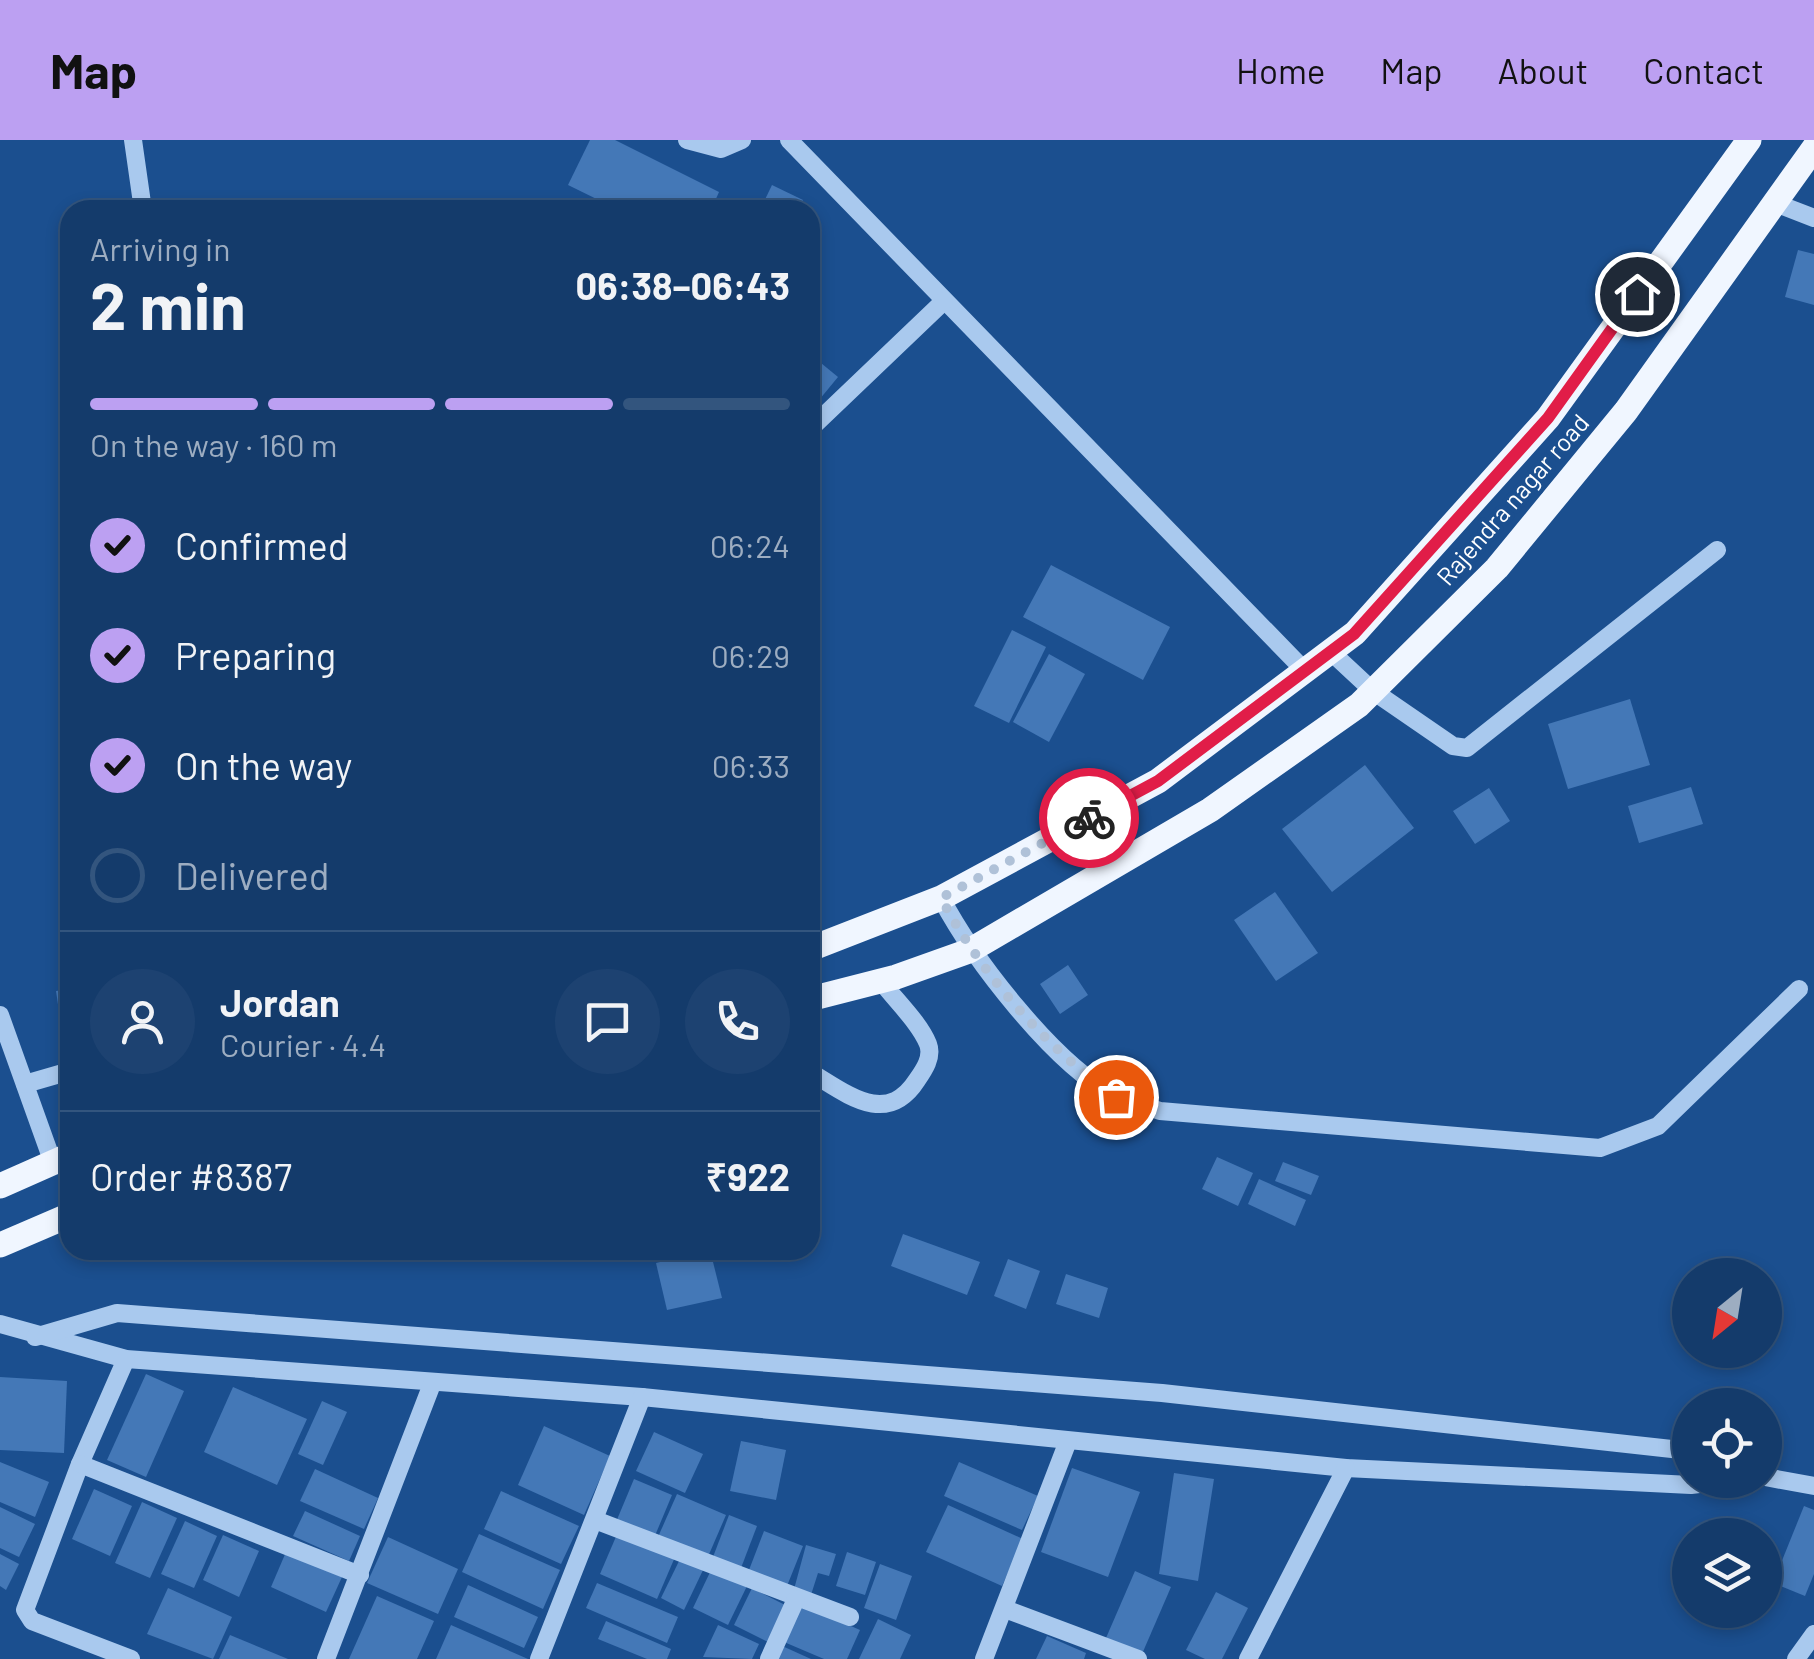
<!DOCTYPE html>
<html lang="en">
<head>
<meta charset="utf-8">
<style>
	body { margin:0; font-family:Barlow,sans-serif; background:#1d4271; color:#f1f3f6; height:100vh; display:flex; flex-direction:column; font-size:38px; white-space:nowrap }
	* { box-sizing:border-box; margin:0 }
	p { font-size:32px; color:#9dadc1 }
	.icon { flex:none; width:55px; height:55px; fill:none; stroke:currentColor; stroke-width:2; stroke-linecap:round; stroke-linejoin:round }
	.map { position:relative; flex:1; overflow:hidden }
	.details { position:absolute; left:60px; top:60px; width:760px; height:1060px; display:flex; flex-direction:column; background:#143b6b; border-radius:30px; box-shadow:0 5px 15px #0003,0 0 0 2px #33557e }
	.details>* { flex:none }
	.needle { width:65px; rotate:210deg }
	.fabs { position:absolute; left:1672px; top:1118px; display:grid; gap:20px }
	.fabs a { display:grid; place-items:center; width:110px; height:110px; border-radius:50%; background:#143b6b; box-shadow:0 5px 15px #0003,0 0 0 2px #33557e; font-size:50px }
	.pin { position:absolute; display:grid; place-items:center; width:85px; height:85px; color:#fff; margin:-42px; border:5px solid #fff; border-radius:50%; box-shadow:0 2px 10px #0007 }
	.courier { position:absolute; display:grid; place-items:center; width:100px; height:100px; margin:-50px; border:8px solid #e11d48; border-radius:50%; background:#fff; color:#222; box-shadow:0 2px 12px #0007 }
	.head em { font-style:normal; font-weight:700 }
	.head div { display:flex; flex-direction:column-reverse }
	.head { display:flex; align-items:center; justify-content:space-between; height:170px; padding:0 30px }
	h1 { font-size:65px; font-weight:700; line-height:75px }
	.bar { display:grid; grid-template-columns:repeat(4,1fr); gap:15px 10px; align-content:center; height:120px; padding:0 30px }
	.bar i { height:12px; border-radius:8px; background:#33557e }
	.bar .active { background:#bca0f2 }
	.bar p { grid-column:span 4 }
	.line { display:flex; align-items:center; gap:25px; padding:0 30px; border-top:2px solid #33557e }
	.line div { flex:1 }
	.round { display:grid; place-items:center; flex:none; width:105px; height:105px; border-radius:52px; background:#1d4271 }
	ol { padding:0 30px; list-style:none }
	li { display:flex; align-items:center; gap:30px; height:110px }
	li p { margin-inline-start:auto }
	li .icon { padding:10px; border-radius:50%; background:#bca0f2; color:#111; stroke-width:4 }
	li:last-child { color:#9dadc1 }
	li i { width:55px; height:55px; border:5px solid #33557e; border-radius:50% }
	header { display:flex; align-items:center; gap:60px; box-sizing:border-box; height:140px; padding:0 50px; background:#bca0f2; color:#111 }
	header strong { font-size:48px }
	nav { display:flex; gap:55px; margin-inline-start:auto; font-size:35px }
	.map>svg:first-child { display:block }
</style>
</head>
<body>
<header>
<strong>Map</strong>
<nav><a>Home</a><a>Map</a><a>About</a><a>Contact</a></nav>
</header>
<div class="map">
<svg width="1814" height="1519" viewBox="0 0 1814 1519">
	<rect width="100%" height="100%" fill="#1b4f8f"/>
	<g fill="#4478b7">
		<polygon points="590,0 615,0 719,52 711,70 619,70 568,45"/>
		<polygon points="772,45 803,60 799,70 760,70"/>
		<polygon points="1798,110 1814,114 1814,165 1785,157"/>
		<polygon points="810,214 838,237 810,271"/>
		<polygon points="1051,425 1170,487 1143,540 1023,477"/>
		<polygon points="1012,490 1046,507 1009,583 974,566"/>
		<polygon points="1049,514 1085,534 1049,602 1013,582"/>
		<polygon points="1630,559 1650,625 1568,649 1548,584"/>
		<polygon points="1365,625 1414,688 1332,752 1282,689"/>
		<polygon points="1691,647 1703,684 1639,703 1628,666"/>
		<polygon points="1489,648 1510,681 1475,704 1453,671"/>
		<polygon points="1275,752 1318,813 1276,841 1234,780"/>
		<polygon points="1068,825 1088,855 1060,874 1040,844"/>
		<polygon points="70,849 70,904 64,905 56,851"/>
		<polygon points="1217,1017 1253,1033 1238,1066 1202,1049"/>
		<polygon points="1283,1022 1319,1036 1311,1055 1275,1041"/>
		<polygon points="1259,1039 1306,1060 1295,1086 1248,1064"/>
		<polygon points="903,1094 980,1122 967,1155 891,1126"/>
		<polygon points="710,1110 722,1158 667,1170 656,1123"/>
		<polygon points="1008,1119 1040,1131 1026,1169 994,1156"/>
		<polygon points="1066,1134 1108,1148 1099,1178 1056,1164"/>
		<polygon points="146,1234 184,1251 146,1337 107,1320"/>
		<polygon points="0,1237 67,1241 64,1313 0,1310"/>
		<polygon points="233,1247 307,1279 277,1345 204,1312"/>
		<polygon points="322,1261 347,1272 323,1325 298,1314"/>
		<polygon points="544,1286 610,1316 584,1375 518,1345"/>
		<polygon points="654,1292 703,1314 685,1353 636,1331"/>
		<polygon points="741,1301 786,1310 776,1360 730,1351"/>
		<polygon points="0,1322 49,1342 35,1377 0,1362"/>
		<polygon points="959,1322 1038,1356 1022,1390 944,1356"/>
		<polygon points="1072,1328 1140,1352 1108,1437 1041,1412"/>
		<polygon points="315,1329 378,1358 364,1389 300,1361"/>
		<polygon points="1174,1333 1214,1339 1198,1441 1159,1434"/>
		<polygon points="634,1339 672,1355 654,1398 616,1382"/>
		<polygon points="94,1349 132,1366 110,1416 72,1399"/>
		<polygon points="501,1351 579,1386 561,1424 484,1389"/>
		<polygon points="677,1354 726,1375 707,1419 658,1397"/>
		<polygon points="142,1362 177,1378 150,1438 115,1423"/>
		<polygon points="948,1365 1023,1399 1002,1446 926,1412"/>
		<polygon points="1804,1366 1814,1370 1814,1434 1805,1456 1773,1443"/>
		<polygon points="0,1367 35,1384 19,1417 0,1408"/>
		<polygon points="305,1371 360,1396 349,1421 293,1396"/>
		<polygon points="729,1375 757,1386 741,1428 713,1417"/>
		<polygon points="185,1381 217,1396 194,1448 161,1434"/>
		<polygon points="764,1391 803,1406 787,1446 749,1430"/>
		<polygon points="618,1392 675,1417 657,1459 600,1434"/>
		<polygon points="479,1394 560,1430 543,1469 462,1432"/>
		<polygon points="223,1395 259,1411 239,1457 203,1440"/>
		<polygon points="388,1397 458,1429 438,1474 367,1443"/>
		<polygon points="806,1405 836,1414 829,1436 818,1433 810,1458 793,1453"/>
		<polygon points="286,1412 342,1437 326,1472 271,1447"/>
		<polygon points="847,1412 876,1422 865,1455 836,1446"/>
		<polygon points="0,1414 19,1424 6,1450 0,1446"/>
		<polygon points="681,1417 704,1428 684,1470 661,1458"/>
		<polygon points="880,1424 912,1436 896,1480 864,1468"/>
		<polygon points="712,1428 748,1444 728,1485 693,1468"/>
		<polygon points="1135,1431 1171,1447 1142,1514 1106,1498"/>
		<polygon points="597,1443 678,1477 667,1503 586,1468"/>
		<polygon points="468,1445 538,1477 524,1508 454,1477"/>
		<polygon points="168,1448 232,1477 213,1519 147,1494"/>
		<polygon points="752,1448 789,1467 770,1503 734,1485"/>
		<polygon points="1216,1452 1248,1468 1222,1519 1205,1519 1186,1510"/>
		<polygon points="377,1456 434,1481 417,1519 349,1519"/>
		<polygon points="801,1464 860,1490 847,1519 824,1519 784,1502"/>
		<polygon points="878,1479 911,1495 900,1519 859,1519"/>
		<polygon points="606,1481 671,1509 667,1519 647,1519 598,1499"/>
		<polygon points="451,1485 528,1519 436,1519"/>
		<polygon points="718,1485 759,1504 752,1519 703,1517"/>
		<polygon points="230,1495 288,1519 219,1519"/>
		<polygon points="1047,1496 1086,1513 1084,1519 1036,1519"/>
		<polygon points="780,1505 811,1519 773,1519"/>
	</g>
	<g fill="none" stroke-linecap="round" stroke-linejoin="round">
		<g stroke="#a9c9ee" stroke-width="18">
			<polyline points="133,0 143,70"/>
			<polyline points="687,0 721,9 742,0"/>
			<polyline points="789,0 1305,531"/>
			<polyline points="1775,63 1814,78"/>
			<polyline points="810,289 944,161"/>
			<polyline points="1330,511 1373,551 1453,606 1467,608 1717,410"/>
			<path d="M 941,758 C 974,820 1053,923 1115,956 C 1128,963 1145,966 1160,971 L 1600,1008 L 1658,986 L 1799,849"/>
			<polyline points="0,875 53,1023"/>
			<path d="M 810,932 C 846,953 886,988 917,940 C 924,930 933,917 928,904 C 919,882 895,860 881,841"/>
			<polyline points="25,944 70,931"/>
			<polyline points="0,1184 126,1219 642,1257 1346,1328 1691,1345 1732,1340"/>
			<polyline points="35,1197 117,1173 1162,1253 1690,1311"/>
			<polyline points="126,1219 80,1324 25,1470 32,1481 131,1519"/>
			<polyline points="80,1324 360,1435"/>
			<polyline points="1765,1337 1814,1346"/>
			<polyline points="595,1380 850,1477"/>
			<polyline points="1005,1469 1138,1519"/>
			<polyline points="326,1519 432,1244"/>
			<polyline points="539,1519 642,1257"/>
			<polyline points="769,1519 796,1459"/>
			<polyline points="984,1519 1068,1301"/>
			<polyline points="1248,1519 1346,1328"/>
			<polyline points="1796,1519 1814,1494"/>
		</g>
		<g stroke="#f0f6ff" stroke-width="25">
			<polyline points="810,809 941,758 1158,641 1355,493 1548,278 1749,0"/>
			<polyline points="810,859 896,837 969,811 1210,670 1359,565 1497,428 1626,271 1814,8"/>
			<polyline points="0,1046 70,1015"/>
			<polyline points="0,1105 70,1075"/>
		</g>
	</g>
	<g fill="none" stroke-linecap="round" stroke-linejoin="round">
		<path stroke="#afc1d8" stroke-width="10" stroke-dasharray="0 18" d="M 1089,678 L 941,758 C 982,835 1045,907 1116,957"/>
		<polyline stroke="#e11d48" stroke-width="12" points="1089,678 1158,641 1354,494 1548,278 1637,154"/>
	</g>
	<g text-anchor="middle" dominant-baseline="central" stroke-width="8" stroke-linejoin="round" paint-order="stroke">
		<g font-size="25" fill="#fff" stroke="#1b4f8f">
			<text transform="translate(1512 359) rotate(-49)">Rajendra nagar road</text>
		</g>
	</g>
</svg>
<div class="fabs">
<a><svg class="needle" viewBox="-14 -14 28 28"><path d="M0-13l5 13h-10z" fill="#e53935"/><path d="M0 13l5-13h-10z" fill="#9dadc1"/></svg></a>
<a><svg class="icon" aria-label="locate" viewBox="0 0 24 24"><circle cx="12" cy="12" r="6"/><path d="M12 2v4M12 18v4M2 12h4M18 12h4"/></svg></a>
<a><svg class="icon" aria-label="layers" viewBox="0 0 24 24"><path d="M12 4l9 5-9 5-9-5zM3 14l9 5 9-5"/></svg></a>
</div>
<div class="pin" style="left:1116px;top:957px;background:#ea580c"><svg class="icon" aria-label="bag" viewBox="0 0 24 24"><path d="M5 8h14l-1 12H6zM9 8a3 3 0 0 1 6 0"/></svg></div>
<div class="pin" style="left:1637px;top:154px;background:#1f2937"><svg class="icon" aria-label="home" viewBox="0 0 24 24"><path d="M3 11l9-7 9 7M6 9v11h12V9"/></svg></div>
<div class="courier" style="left:1089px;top:678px"><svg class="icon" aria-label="bike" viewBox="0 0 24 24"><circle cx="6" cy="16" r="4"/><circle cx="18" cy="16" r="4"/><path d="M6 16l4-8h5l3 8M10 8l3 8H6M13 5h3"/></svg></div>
<section class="details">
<div class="head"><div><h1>2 min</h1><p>Arriving in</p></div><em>06:38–06:43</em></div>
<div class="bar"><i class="active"></i><i class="active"></i><i class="active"></i><i></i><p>On the way · 160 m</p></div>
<ol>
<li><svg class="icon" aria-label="check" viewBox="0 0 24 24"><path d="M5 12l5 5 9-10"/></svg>Confirmed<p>06:24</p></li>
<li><svg class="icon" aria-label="check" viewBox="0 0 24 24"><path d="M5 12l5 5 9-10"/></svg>Preparing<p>06:29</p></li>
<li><svg class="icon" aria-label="check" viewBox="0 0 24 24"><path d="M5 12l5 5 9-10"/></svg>On the way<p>06:33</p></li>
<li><i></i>Delivered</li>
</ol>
<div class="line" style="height:180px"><a class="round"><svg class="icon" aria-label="person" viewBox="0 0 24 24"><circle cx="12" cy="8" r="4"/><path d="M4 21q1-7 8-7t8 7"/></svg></a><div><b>Jordan</b><p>Courier · 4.4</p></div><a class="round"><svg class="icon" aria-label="chat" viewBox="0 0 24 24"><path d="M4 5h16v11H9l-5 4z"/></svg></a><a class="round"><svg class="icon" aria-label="phone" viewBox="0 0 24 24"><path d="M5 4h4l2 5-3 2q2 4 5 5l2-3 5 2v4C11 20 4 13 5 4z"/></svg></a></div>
<div class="line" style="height:130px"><div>Order #8387</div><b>₹922</b></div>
</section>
</div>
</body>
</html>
